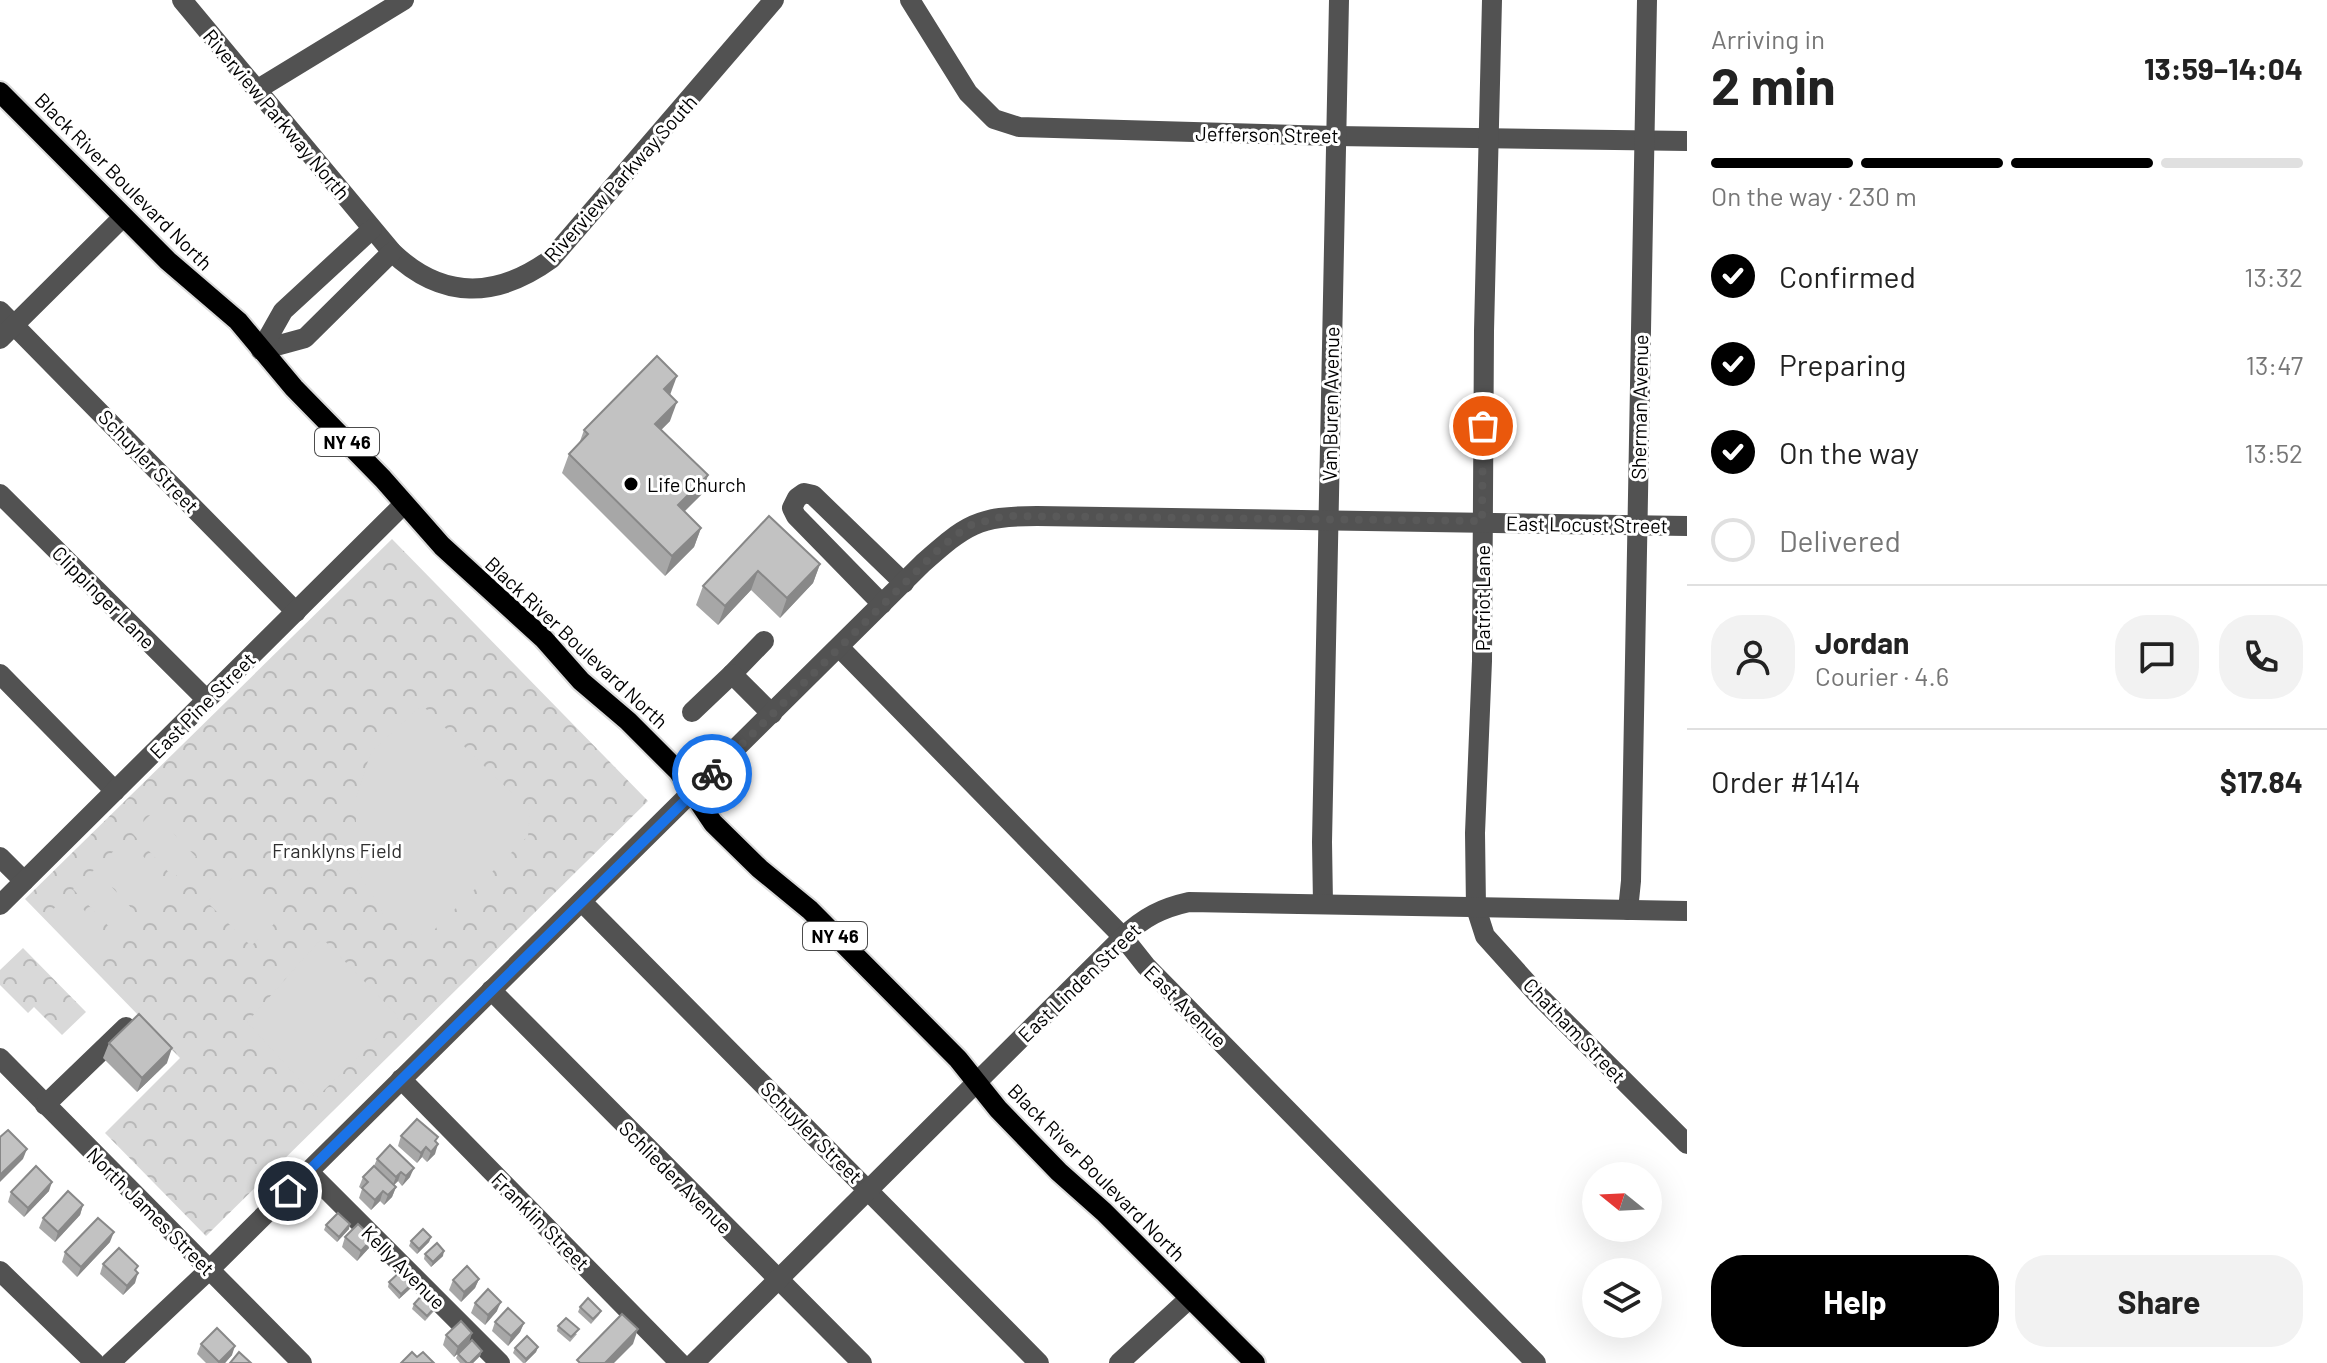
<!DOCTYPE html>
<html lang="en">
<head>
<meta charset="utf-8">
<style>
	body { margin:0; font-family:Barlow,sans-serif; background:#f2f2f2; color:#222; height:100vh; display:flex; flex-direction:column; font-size:30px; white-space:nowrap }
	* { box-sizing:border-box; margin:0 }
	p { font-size:26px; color:#767676 }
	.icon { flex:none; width:44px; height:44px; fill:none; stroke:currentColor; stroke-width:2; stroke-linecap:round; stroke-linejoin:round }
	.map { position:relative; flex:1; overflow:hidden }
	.sheet { display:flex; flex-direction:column; background:#fff; width:640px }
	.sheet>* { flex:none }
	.needle { width:52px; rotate:288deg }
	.buttons { position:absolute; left:1582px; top:1162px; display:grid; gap:16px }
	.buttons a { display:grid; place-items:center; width:80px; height:80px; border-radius:50%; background:#fff; box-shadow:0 8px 32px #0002; font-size:40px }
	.pin { position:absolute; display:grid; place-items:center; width:68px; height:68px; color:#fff; margin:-34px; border:4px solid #fff; border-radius:50%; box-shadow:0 2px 8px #0007 }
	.courier { position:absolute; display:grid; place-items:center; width:80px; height:80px; margin:-40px; border:6px solid #1a73e8; border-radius:50%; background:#fff; color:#222; box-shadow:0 2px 10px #0007 }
	.headline em { font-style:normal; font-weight:700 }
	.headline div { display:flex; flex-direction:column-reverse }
	.headline { display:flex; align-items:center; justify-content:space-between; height:136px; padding:0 24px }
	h1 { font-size:52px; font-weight:700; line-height:60px }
	.bar { display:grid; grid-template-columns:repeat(4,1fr); gap:12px 8px; align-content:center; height:96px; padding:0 24px }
	.bar i { height:10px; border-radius:6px; background:#e0e0e0 }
	.bar .on { background:#000 }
	.bar p { grid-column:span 4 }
	.line { display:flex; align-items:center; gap:20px; padding:0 24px; border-top:2px solid #e0e0e0 }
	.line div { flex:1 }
	.round { display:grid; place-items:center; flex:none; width:84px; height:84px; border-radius:32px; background:#f2f2f2 }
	ol { padding:0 24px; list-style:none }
	li { display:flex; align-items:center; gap:24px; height:88px }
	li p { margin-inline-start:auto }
	li .icon { padding:8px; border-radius:50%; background:#000; color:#fff; stroke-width:4 }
	li:last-child { color:#767676 }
	li i { width:44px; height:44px; border:4px solid #e0e0e0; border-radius:50% }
	.cta { display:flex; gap:16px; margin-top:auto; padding:16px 24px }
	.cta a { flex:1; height:92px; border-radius:32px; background:#000; color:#fff; font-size:32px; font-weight:700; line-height:92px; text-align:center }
	.cta a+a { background:#f2f2f2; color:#222 }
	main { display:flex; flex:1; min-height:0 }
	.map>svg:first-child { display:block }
</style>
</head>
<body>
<main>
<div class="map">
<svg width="1687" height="1363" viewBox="0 0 1687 1363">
	<defs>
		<pattern id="forest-crowns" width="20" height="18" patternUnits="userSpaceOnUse" patternTransform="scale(2)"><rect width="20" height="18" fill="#d9d9d9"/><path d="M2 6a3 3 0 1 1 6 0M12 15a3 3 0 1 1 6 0" fill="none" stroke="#b8b8b8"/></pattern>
	</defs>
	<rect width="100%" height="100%" fill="#fff"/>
	<g fill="url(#forest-crowns)">
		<polygon points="392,539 648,801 206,1236 105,1133 180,1058 25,899"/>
		<polygon points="23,948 86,1012 62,1035 34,1007 28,1013 0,985 0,970"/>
	</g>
	<g fill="#d9d9d9">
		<polygon points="422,705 530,811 528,836 422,942 383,914 356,867 356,797 371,752"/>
		<polygon points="153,812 196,857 174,878 132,833"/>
		<polygon points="127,839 169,884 148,905 105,859"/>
		<polygon points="95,869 137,914 116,934 73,889"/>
		<polygon points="233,877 276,922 251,946 207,902"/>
		<polygon points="69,894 111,939 90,960 47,915"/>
		<polygon points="322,938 399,1017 316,1098 247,1022"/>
	</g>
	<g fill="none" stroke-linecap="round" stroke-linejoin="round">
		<g stroke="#dbdbdb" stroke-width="24">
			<polyline id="major" points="0,92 168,261 238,321 294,388 383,479 442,546 543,638 581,681 628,721 678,771 713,823 760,869 810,910 958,1059 998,1109 1059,1172 1104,1212 1255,1363"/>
		</g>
		<g stroke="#525252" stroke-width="20">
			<path d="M 182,0 L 392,252 C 442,300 496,299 551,259 L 774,0"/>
			<polyline points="910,0 968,93 994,119 1019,127 1335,136 1687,141"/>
			<polyline points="1492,0 1484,331 1482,661 1475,833 1476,908 1485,936 1539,996 1687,1144"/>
			<polyline points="258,89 404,0"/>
			<polyline points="0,311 296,612"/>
			<polyline points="0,339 123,217"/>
			<polyline points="261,350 305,338 392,252"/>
			<polyline points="261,350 283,311 372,229"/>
			<polyline points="0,494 207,700"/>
			<polyline points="882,604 796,516 792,508 797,498 804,493 813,495 904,583"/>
			<polyline points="839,647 1123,937 1146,966 1536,1363"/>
			<polyline points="0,674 115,791"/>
			<polyline points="732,674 764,641"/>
			<polyline points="692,712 732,674 772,714"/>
			<polyline points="0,857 24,881"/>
			<polyline points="582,902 1039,1363"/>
			<polyline points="1323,904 1322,842 1339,0"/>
			<polyline points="0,905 404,504"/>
			<polyline points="1628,910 1631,881 1647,0"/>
			<polyline points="491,990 862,1363"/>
			<polyline points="0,1058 302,1363"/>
			<polyline points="401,1079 680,1363"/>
			<polyline points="45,1105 126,1027"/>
			<polyline points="308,1171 500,1363"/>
			<polyline points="0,1271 95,1363"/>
			<path d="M 110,1363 L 209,1270 L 923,563 C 966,525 977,516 1037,516 L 1687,526"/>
			<path d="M 694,1363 L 1123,937 C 1144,917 1162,908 1189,902 L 1687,911"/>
			<polyline points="1119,1363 1190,1298"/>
		</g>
		<use href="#major" stroke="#000" stroke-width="20"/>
	</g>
	<g fill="#a7a7a7">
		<polygon points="670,395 670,421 661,430 708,475 701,495 684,511 701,528 694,547 665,576 562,473 569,454 579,444 584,430"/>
		<polygon points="769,516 820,564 813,583 780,618 751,590 718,625 696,605 703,586"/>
		<polygon points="109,1043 167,1063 137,1092 103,1058"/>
		<polygon points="401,1136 436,1142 435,1154 427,1162 422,1157 417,1163 398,1146"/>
		<polygon points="390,1145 410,1177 402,1186 398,1181 394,1185 396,1187 392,1197 384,1205 380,1201 371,1210 359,1198 362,1189 359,1187 363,1177 374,1166 377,1159"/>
		<polygon points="49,1191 24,1217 8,1202 11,1192"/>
		<polygon points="83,1205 80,1215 55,1242 39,1228 43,1218"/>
		<polygon points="326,1225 349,1229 337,1242 324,1230"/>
		<polygon points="345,1237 369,1248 357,1261 342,1247"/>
		<polygon points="431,1237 429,1242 417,1254 409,1246 411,1241"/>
		<polygon points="110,1242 77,1277 62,1262 65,1252"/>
		<polygon points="425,1254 443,1256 431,1267 424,1259"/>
		<polygon points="103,1264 136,1271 135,1283 123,1295 100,1274"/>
		<polygon points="479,1279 475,1288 461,1302 449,1290 453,1280"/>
		<polygon points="389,1282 412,1287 399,1299 388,1287"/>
		<polygon points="475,1303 497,1311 485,1325 471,1313"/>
		<polygon points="414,1304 435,1310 425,1321 412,1309"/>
		<polygon points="580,1307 601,1311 599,1315 591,1324 578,1312"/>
		<polygon points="495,1322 524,1323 520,1332 508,1346 492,1331"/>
		<polygon points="558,1326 577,1334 570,1342 557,1331"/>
		<polygon points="446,1335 469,1343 482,1351 480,1356 473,1363 460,1363 456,1358 458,1354 467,1345 454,1357 443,1345"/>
		<polygon points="201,1344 232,1355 225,1363 206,1363 197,1354"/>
		<polygon points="538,1347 536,1352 525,1363 523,1363 513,1353 515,1348"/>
	</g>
	<g fill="#888">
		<polygon points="677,376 670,395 664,389"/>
		<polygon points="677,402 670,421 648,443 655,424"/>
		<polygon points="708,475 701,495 671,525 678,505"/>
		<polygon points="701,528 694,547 665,576 672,556"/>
		<polygon points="820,564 813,583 780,618 787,598"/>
		<polygon points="758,571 751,590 718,625 725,606"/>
		<polygon points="172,1048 167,1063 137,1092 142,1078"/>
		<polygon points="438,1144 435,1154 427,1162 431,1152"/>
		<polygon points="426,1147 422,1157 417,1163 421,1153"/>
		<polygon points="27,1149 23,1159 0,1182 0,1175"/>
		<polygon points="414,1168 410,1177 402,1186 406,1176"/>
		<polygon points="401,1172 398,1181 392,1187 396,1177"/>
		<polygon points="52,1182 49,1191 24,1217 28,1208"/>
		<polygon points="396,1187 392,1197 384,1205 388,1195"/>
		<polygon points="383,1191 380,1201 371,1210 375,1200"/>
		<polygon points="83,1205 80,1215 55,1242 58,1232"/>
		<polygon points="350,1224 349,1229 337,1242 339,1237"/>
		<polygon points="114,1232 110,1242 77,1277 81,1267"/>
		<polygon points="431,1237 429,1242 417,1254 419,1249"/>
		<polygon points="373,1238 369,1248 357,1261 361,1251"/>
		<polygon points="444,1251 443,1256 431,1267 433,1262"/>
		<polygon points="138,1273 135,1283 123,1295 127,1286"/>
		<polygon points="479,1279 475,1288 461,1302 464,1292"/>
		<polygon points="414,1282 412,1287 399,1299 401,1294"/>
		<polygon points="501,1302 497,1311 485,1325 488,1315"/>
		<polygon points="524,1323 520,1332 508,1346 511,1336"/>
		<polygon points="638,1329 633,1344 614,1363 605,1363"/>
		<polygon points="472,1333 469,1343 454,1357 458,1347"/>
		<polygon points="235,1346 232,1355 225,1363 219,1363"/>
		<polygon points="538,1347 536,1352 525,1363 526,1359"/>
		<polygon points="482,1351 480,1356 473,1363 470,1363"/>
	</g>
	<g fill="#c2c2c2" stroke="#888" stroke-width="2">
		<polygon points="657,356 677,376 664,389 677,402 655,424 708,475 678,505 701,528 672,556 569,454 588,434 584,430"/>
		<polygon points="769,516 820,564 787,598 758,571 725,606 703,586"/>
		<polygon points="139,1014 172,1048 142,1078 109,1043"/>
		<polygon points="417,1119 438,1137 435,1141 438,1144 431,1152 426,1147 421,1153 401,1136"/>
		<polygon points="8,1130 27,1149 0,1175 0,1137"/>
		<polygon points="390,1145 414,1168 406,1176 401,1172 396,1177 377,1159"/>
		<polygon points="36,1166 52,1182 28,1208 11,1192"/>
		<polygon points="374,1166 396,1187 388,1195 383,1191 375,1200 362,1188 368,1182 363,1177"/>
		<polygon points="68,1191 83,1205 58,1232 43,1218"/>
		<polygon points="338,1213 350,1224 339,1237 326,1225"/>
		<polygon points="98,1218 114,1232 81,1267 65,1252"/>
		<polygon points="358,1224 373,1238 361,1251 345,1237"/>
		<polygon points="423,1229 431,1237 419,1249 411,1241"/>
		<polygon points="437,1243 444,1251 433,1262 425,1254"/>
		<polygon points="119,1248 138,1266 135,1270 138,1273 127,1286 103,1264"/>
		<polygon points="467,1266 479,1279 464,1292 453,1280"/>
		<polygon points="402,1270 414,1282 401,1294 389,1282"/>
		<polygon points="488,1289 501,1302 488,1315 475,1303"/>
		<polygon points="424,1293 437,1305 427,1316 414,1304"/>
		<polygon points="588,1298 601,1311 593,1319 580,1307"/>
		<polygon points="508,1308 524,1323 511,1336 495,1322"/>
		<polygon points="622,1314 638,1329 605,1363 580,1363 577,1360"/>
		<polygon points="566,1318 579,1329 571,1337 558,1326"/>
		<polygon points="461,1321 472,1333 458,1347 446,1335"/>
		<polygon points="217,1328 235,1346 219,1362 201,1344"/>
		<polygon points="527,1336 538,1347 526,1359 515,1348"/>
		<polygon points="472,1340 482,1351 470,1363 467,1363 458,1354"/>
		<polygon points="239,1352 251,1363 230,1363"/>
		<polygon points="412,1352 417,1357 423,1352 434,1363 401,1363"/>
	</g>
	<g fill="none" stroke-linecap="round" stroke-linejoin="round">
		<polyline stroke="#595959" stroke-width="8" stroke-dasharray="0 14.4" points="712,774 940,548 968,526 1004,516 1482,521 1483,426"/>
		<polyline stroke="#1a73e8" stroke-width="10" points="288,1191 712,774"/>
	</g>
	<circle fill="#000" stroke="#fff" stroke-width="3" cx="631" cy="484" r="8"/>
	<g text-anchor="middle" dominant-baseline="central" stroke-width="6" stroke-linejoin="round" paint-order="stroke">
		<g fill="#fff" stroke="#4c4c4c" stroke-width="2">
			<rect x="315" y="428" width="64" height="28" rx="6"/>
			<rect x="803" y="922" width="64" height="28" rx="6"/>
		</g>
		<g font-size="18" font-weight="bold" fill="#000">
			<text x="347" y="442">NY 46</text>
			<text x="835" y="936">NY 46</text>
		</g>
		<g font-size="20" fill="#000" stroke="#fff">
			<text transform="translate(277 114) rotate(50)">Riverview Parkway North</text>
			<text transform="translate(1267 134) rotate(1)">Jefferson Street</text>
			<text transform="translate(620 178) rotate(-48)">Riverview Parkway South</text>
			<text transform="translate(124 181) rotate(45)">Black River Boulevard North</text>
			<text transform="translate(1330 404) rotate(-89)">Van Buren Avenue</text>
			<text transform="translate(1639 407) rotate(-89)">Sherman Avenue</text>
			<text transform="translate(149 461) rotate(46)">Schuyler Street</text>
			<text transform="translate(1587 524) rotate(1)">East Locust Street</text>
			<text transform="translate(104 597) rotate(45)">Clippinger Lane</text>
			<text transform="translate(1482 598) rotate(-90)">Patriot Lane</text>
			<text transform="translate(577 642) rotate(43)">Black River Boulevard North</text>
			<text transform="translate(202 705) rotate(-45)">East Pine Street</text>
			<text transform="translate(1079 982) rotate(-44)">East Linden Street</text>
			<text transform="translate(1186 1006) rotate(45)">East Avenue</text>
			<text transform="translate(1575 1030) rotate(46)">Chatham Street</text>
			<text transform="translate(812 1132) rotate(45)">Schuyler Street</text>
			<text transform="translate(1097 1172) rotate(45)">Black River Boulevard North</text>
			<text transform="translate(676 1177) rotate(45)">Schlieder Avenue</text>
			<text transform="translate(151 1211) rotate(45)">North James Street</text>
			<text transform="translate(541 1221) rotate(45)">Franklin Street</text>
			<text transform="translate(404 1267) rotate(45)">Kelly Avenue</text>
		</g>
		<g font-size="20" fill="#000" stroke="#fff" text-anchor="start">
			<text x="647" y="484">Life Church</text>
		</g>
		<g font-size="20" fill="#303030" stroke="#fff">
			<text x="337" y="850">Franklyns Field</text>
		</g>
	</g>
</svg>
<div class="buttons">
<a><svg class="needle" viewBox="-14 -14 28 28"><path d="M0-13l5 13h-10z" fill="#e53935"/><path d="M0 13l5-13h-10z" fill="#767676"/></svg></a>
<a><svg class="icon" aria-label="layers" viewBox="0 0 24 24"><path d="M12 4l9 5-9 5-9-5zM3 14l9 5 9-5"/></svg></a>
</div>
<div class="pin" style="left:1483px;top:426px;background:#ea580c"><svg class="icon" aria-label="bag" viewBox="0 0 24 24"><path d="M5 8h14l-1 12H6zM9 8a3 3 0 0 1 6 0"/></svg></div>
<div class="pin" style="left:288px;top:1191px;background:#1f2937"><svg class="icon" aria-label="home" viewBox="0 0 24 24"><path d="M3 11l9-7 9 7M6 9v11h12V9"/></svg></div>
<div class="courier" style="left:712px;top:774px"><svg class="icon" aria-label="bike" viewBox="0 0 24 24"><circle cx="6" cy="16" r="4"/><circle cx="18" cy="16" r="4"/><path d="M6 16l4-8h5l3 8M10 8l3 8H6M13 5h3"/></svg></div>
</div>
<section class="sheet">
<div class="headline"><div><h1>2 min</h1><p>Arriving in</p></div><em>13:59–14:04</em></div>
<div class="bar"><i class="on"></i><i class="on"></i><i class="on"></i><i></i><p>On the way · 230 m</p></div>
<ol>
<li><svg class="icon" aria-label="check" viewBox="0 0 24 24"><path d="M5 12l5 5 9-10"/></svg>Confirmed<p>13:32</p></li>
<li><svg class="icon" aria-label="check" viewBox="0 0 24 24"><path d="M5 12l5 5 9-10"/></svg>Preparing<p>13:47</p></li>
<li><svg class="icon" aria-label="check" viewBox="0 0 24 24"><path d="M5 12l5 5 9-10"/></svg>On the way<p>13:52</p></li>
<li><i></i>Delivered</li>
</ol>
<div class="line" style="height:144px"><a class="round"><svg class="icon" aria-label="person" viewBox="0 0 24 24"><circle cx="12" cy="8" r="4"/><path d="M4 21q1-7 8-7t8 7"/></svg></a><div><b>Jordan</b><p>Courier · 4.6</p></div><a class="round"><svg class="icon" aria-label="chat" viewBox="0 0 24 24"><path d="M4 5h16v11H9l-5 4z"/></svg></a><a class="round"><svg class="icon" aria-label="phone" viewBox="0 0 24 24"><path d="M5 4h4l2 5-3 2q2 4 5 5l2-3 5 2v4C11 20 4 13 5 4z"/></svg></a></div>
<div class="line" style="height:104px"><div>Order #1414</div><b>$17.84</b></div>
<div class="cta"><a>Help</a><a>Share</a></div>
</section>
</main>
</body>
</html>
